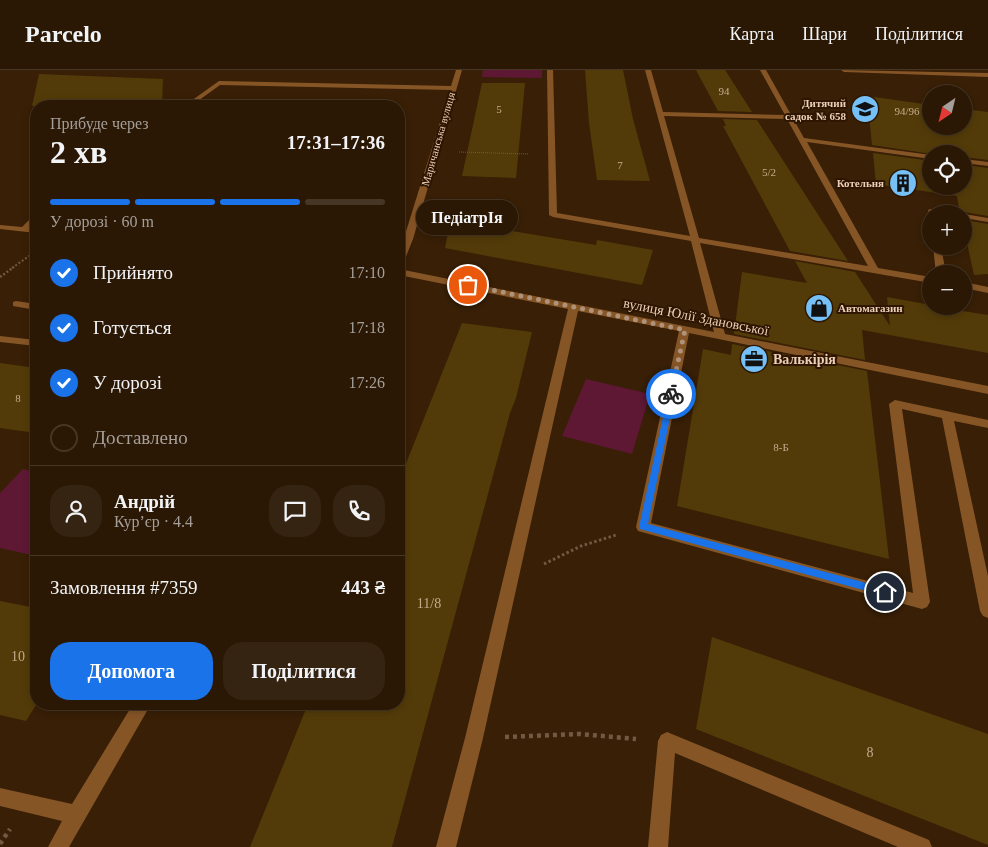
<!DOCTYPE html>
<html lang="uk">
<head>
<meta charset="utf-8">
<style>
	body { margin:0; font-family:Georgia,serif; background:#362413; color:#f1f3f6; height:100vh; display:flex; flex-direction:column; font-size:19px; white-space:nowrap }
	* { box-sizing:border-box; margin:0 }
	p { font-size:16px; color:#a59f9a }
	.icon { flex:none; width:28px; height:28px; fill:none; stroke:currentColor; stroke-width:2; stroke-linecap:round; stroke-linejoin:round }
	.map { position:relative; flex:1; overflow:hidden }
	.panel { position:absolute; left:30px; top:30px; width:375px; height:610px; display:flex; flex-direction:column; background:#2a1704; border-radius:20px; box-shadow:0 2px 8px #0003,0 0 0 1px #463626 }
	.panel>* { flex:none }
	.needle { width:32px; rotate:215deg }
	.buttons { position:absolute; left:922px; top:15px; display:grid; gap:10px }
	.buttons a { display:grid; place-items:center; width:50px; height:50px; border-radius:50%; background:#2a1704; box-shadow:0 2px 8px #0003,0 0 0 1px #463626; font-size:25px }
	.pin { position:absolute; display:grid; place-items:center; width:42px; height:42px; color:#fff; margin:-21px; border:2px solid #fff; border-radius:50%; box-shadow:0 1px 5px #0007 }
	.courier { position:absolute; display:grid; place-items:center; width:50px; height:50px; margin:-25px; border:4px solid #1a73e8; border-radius:50%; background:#fff; color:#222; box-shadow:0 1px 6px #0007 }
	.bubble { position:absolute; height:35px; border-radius:18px; background:#2a1704; box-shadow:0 2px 8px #0003,0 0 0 1px #463626; font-size:16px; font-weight:700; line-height:35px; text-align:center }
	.headline em { font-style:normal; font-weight:700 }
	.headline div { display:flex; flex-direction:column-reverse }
	.headline { display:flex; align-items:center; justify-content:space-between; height:85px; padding:0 20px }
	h1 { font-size:32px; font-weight:700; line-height:38px }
	.bar { display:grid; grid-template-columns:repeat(4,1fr); gap:8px 5px; align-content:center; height:60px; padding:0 20px }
	.bar i { height:6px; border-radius:4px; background:#463626 }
	.bar .active { background:#1a73e8 }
	.bar p { grid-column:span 4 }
	.line { display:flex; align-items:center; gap:12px; padding:0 20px; border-top:1px solid #463626 }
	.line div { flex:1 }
	.round { display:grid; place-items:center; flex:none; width:52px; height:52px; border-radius:20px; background:#362413 }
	ol { padding:0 20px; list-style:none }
	li { display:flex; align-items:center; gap:15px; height:55px }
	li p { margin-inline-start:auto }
	li .icon { padding:5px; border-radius:50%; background:#1a73e8; color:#fff; stroke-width:4 }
	li:last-child { color:#a59f9a }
	li i { width:28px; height:28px; border:2px solid #463626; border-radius:50% }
	.cta { display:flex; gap:10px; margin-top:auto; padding:10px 20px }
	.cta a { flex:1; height:58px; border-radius:20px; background:#1a73e8; color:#fff; font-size:20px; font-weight:700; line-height:58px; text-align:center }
	.cta a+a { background:#362413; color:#f1f3f6 }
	header { display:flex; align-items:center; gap:30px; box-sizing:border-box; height:70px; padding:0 25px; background:#2a1704; border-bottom:1px solid #463626 }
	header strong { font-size:24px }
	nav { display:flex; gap:28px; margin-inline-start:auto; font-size:18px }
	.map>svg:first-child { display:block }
</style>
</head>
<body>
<header>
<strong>Parcelo</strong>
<nav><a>Карта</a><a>Шари</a><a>Поділитися</a></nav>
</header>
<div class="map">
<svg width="988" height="777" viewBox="0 0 988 777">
	<rect width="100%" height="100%" fill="#381f06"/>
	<g fill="#5e1833">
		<polygon points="483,0 542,0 542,8 482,7"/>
		<polygon points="586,309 650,324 632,384 562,366"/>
		<polygon points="23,399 36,402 36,486 0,478 0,423"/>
	</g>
	<g fill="#533b09">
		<polygon points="585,0 623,0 633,49 650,111 597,110 589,53"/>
		<polygon points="696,0 725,0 752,42 718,41"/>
		<polygon points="39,4 163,9 162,36 32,36"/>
		<polygon points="482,13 525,13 516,108 462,106"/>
		<polygon points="867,26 931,35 931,56 964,56 964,39 988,42 988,90 964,87 964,84 932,84 872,75"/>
		<polygon points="723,49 757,50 848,191 790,181 723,56 726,56"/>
		<polygon points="873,83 931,91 931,116 964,116 964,95 988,98 988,146 964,142 960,144 957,126 876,114"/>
		<polygon points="434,141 513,155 512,161 596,175 597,170 653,180 642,215 445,178 448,163"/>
		<polygon points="964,150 988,154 988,204 974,205 964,159"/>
		<polygon points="795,191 855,202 890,256 887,227 931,235 931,236 988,245 988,283 862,260 865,290 734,264 742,202 807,213"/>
		<polygon points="462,253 532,262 516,328 510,343 392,777 250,777 308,634 399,634 399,411"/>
		<polygon points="732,274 867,301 889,489 677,436 703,279 731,285"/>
		<polygon points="0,293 36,298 36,363 0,358"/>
		<polygon points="0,531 36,538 36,635 26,651 0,645"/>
		<polygon points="712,567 988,664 988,775 696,659"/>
	</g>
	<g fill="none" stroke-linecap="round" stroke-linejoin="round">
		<polyline stroke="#735941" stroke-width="1" stroke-dasharray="1 1" stroke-linecap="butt" points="459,82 528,84"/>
		<polyline stroke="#735941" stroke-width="2" stroke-dasharray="2 2" stroke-linecap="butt" points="12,198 32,184"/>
		<polyline stroke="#735941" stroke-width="2.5" stroke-dasharray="2 2" stroke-linecap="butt" points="0,207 14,197"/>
		<polyline stroke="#735941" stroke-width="3" stroke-dasharray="2.5 2.5" stroke-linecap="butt" points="544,494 581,476 616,465"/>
		<g stroke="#735941" stroke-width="4.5" stroke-dasharray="4 4" stroke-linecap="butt">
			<polyline points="505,667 580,664 636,669"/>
			<polyline points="0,774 10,759"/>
		</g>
		<g fill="#865526" fill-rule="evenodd">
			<polygon points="456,0 462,0 413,169 403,194 399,197 399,184 450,20 220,15 191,36 184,36 219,11 451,16"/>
			<path d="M 547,0 L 553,0 L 557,143 L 690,166 L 645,0 L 651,0 L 663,42 L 785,45 L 760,0 L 766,0 L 804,68 L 931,85 L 931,89 L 807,72 L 878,198 L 931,207 L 931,213 L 700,173 L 725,264 L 988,316 L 988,324 L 689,263 L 651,453 L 913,523 L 889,334 L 895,330 L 988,350 L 988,358 L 954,351 L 988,506 L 988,548 L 983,546 L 980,541 L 942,348 L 902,339 L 930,532 L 927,537 L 922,539 L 638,461 L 636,457 L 679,261 L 578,241 L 483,668 L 456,777 L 436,777 L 465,668 L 568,239 L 399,205 L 399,199 L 714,262 L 691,171 L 553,147 L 549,145 ZM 664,46 L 787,49 L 868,196 L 699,168 Z"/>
			<polygon points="841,0 988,3 988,7 844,2"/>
			<polygon points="964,89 988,92 988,96 964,93"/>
			<polygon points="929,139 956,144 931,144 931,146 928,141"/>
			<polygon points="963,144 964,144 988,148 988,152 964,148"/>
			<polygon points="33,146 36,146 36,152 30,158 36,159 36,163 0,159 0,155 22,157"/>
			<polygon points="933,176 941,176 946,204 936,204"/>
			<polygon points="964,212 988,217 988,223 964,218"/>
			<polygon points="16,231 36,234 36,240 13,236 13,232"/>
			<polygon points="0,266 36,270 36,276 0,272"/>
			<polygon points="133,634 151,634 69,777 48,777 62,751 0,736 0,718 72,734"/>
			<polygon points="667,662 929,770 932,777 898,777 675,683 668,777 648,777 658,671 661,665"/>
		</g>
	</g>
	<polygon fill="#1a73e8" points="671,321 675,324 648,454 885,518 888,519 888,525 885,526 640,459 639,457 668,324"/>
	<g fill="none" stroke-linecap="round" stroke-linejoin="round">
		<polyline stroke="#ae927a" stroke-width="5" stroke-dasharray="0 9" points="468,215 685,260 671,324"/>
	</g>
	<defs>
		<g id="school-disc" transform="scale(1.4375)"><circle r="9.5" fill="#75c0f6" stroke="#2d1500"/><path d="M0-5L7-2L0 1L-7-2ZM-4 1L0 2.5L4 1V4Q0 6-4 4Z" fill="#111"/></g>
		<g id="building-disc" transform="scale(1.4375)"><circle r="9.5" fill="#75c0f6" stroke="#2d1500"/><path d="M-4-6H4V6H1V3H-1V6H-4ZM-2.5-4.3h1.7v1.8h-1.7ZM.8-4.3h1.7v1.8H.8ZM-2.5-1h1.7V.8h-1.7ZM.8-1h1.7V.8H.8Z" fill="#111"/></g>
		<g id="shop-disc" transform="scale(1.4375)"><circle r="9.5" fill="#75c0f6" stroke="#2d1500"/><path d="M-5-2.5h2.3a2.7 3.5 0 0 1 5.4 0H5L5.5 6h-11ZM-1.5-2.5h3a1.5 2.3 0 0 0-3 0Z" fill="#111"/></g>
		<g id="office-disc" transform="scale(1.4375)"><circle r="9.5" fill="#75c0f6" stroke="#2d1500"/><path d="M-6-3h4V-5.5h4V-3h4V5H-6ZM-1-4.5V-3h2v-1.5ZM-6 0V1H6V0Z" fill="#111"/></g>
	</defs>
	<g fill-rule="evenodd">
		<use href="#school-disc" x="865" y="39"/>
		<use href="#building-disc" x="903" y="113"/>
		<use href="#shop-disc" x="819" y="238"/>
		<use href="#office-disc" x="754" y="289"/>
	</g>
	<g text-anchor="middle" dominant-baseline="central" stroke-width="4" stroke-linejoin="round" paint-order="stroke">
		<g font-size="11" fill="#c6ab8d">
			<text x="724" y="21">94</text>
			<text x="499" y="39">5</text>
			<text x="907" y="41">94/96</text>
			<text x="620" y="95">7</text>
			<text x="769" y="102">5/2</text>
			<text x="18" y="328">8</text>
			<text x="781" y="377">8-Б</text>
		</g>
		<g font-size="11" font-weight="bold" fill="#edd0b9" stroke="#2d1500" text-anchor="end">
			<text x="846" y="33">Дитячий<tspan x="846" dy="13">садок № 658</tspan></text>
			<text x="884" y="113">Котельня</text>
			<text x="838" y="238" text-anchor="start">Автомагазин</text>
		</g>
		<g font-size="11" fill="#edd0b9" stroke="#2d1500">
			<text transform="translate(438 69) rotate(-74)">Маричанська вулиця</text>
		</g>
		<g font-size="14" fill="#edd0b9" stroke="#2d1500">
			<text transform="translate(696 247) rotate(11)">вулиця Юлії Здановської</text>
		</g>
		<g font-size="14" font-weight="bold" fill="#edd0b9" stroke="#2d1500" text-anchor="start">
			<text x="773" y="289">Валькірія</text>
		</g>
		<g font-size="14" fill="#c6ab8d">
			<text x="429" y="533">11/8</text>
			<text x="18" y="586">10</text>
			<text x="870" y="682">8</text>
		</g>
	</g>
</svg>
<div class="buttons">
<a><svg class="needle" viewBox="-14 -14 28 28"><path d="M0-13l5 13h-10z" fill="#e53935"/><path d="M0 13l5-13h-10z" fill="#a59f9a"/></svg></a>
<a><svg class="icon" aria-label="locate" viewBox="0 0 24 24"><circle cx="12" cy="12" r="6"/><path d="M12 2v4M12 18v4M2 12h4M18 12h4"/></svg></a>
<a>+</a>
<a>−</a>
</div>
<div class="pin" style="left:468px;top:215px;background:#ea580c"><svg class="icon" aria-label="bag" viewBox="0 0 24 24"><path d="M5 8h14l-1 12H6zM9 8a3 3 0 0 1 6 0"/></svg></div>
<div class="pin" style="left:885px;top:522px;background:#1f2937"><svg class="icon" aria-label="home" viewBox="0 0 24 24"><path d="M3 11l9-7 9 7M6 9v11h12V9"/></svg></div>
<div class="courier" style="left:671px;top:324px"><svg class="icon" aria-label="bike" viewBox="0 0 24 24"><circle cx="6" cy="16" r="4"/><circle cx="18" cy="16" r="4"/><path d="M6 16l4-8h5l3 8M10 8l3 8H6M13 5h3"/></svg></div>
<div class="bubble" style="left:416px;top:130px;width:102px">ПедіатрІя</div>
<section class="panel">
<div class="headline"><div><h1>2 хв</h1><p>Прибуде через</p></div><em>17:31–17:36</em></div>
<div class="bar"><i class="active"></i><i class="active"></i><i class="active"></i><i></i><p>У дорозі · 60 m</p></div>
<ol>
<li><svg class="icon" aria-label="check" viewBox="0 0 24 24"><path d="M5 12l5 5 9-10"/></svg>Прийнято<p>17:10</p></li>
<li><svg class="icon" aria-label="check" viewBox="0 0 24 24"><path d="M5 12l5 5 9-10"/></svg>Готується<p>17:18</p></li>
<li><svg class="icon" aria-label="check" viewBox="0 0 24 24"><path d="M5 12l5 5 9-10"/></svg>У дорозі<p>17:26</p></li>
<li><i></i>Доставлено</li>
</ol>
<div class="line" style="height:90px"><a class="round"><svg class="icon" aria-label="person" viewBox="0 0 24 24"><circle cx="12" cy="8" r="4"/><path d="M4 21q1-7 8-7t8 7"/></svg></a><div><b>Андрій</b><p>Кур’єр · 4.4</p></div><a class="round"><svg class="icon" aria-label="chat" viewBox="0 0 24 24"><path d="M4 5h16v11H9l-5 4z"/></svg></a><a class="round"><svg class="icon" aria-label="phone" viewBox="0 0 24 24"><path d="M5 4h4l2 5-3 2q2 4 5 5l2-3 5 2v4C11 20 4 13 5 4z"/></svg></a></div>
<div class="line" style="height:65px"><div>Замовлення #7359</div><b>443 ₴</b></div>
<div class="cta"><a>Допомога</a><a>Поділитися</a></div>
</section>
</div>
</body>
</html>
